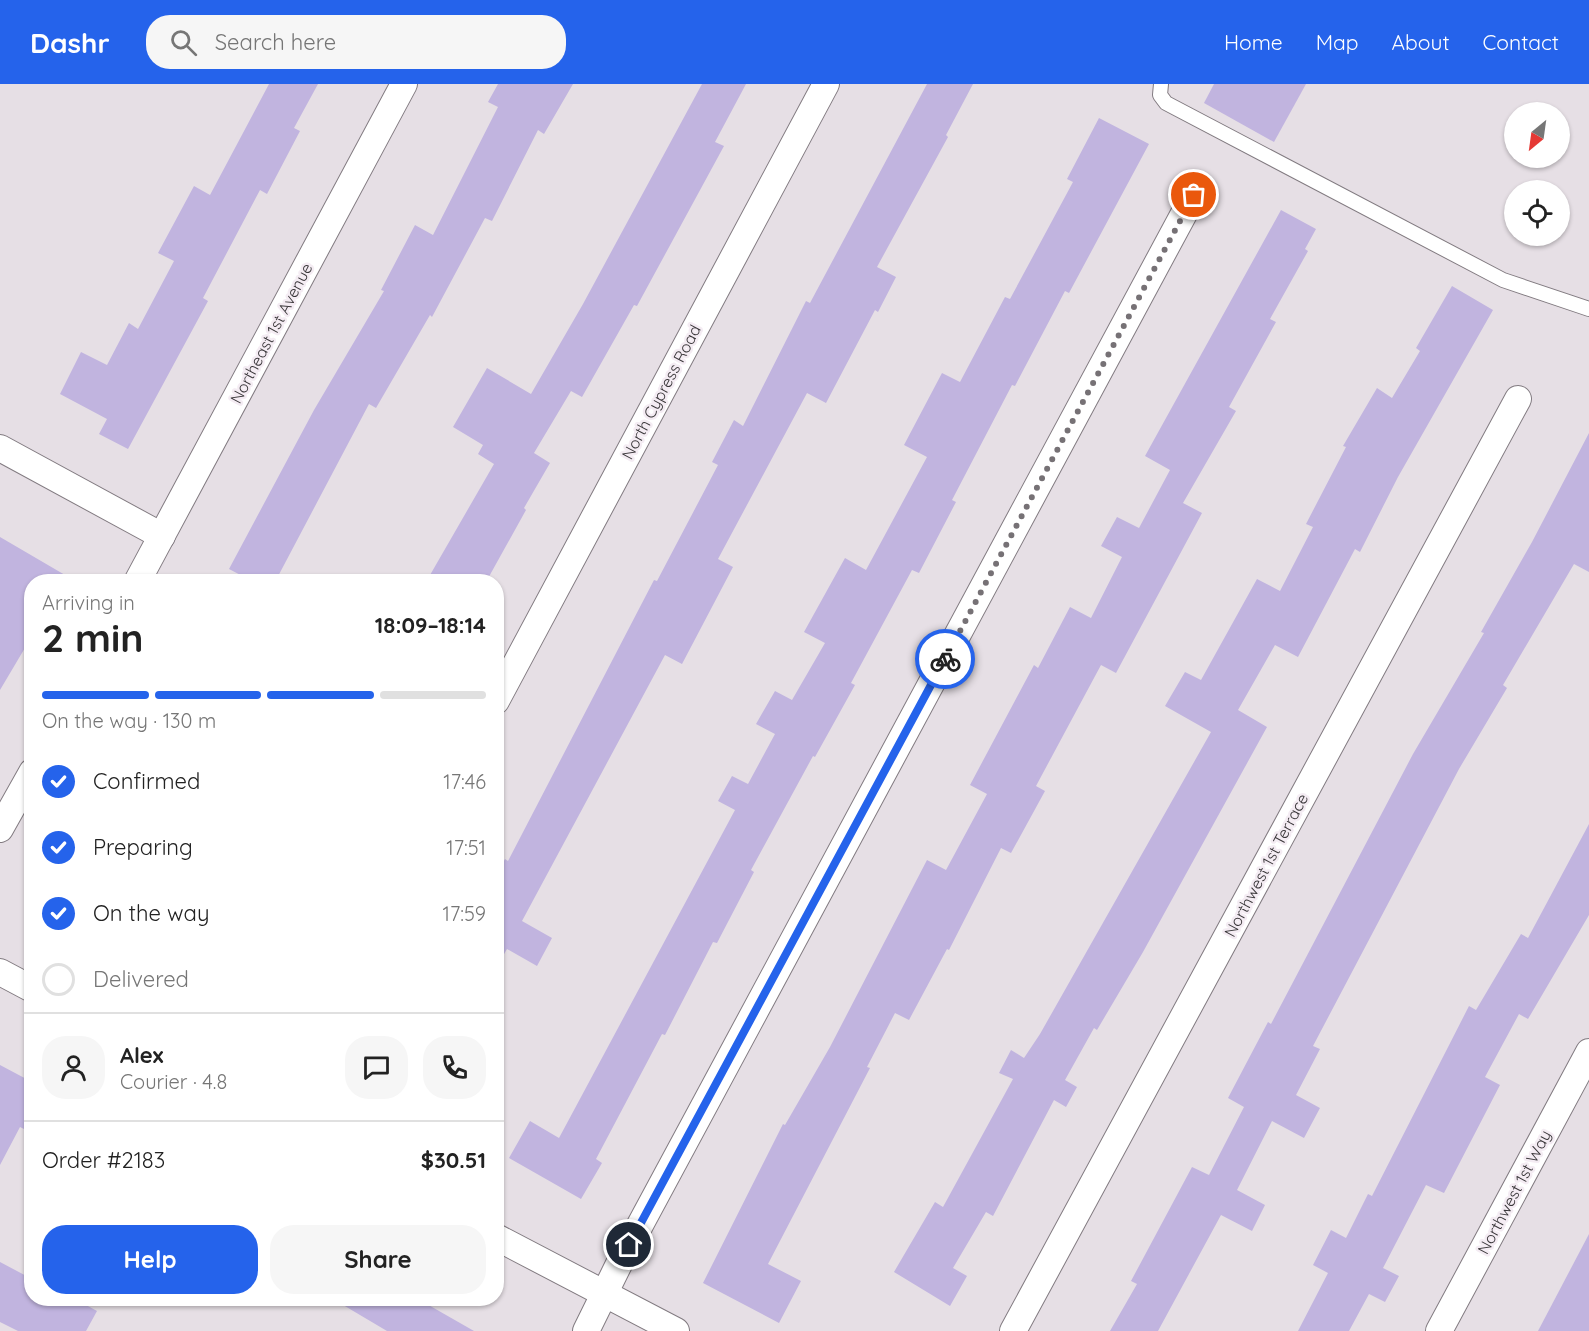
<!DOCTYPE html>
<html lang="en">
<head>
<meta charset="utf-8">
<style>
	body { margin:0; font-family:Quicksand,sans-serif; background:#f6f6f6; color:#222; height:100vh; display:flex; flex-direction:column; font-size:22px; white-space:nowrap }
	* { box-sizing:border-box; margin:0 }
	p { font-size:20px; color:#767676 }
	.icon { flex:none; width:33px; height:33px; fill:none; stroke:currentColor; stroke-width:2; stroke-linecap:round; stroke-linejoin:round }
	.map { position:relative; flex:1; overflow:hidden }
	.panel { position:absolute; left:24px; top:490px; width:480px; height:732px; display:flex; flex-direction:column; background:#fff; border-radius:24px; box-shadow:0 2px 4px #0004 }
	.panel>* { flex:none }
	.needle { width:39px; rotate:209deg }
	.tools { position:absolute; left:1504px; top:18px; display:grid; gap:12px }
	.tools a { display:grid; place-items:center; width:66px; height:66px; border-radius:50%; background:#fff; box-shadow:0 2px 4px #0004; font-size:30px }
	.pin { position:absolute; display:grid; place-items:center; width:51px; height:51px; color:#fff; margin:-26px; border:3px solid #fff; border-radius:50%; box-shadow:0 2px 6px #0007 }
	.courier { position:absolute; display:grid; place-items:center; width:60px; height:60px; margin:-30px; border:4px solid #2563eb; border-radius:50%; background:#fff; color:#222; box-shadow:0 2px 8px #0007 }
	.overview em { font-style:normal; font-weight:800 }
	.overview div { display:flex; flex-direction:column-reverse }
	.overview { display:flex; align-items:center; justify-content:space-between; height:102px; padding:0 18px }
	h1 { font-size:39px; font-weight:800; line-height:45px }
	.bar { display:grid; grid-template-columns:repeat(4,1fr); gap:9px 6px; align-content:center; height:72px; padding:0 18px }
	.bar i { height:8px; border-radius:4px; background:#e0e0e0 }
	.bar .selected { background:#2563eb }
	.bar p { grid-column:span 4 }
	.line { display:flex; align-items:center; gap:15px; padding:0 18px; border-top:2px solid #e0e0e0 }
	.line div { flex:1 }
	.round { display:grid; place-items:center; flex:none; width:63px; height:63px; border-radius:24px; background:#f6f6f6 }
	ol { padding:0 18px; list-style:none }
	li { display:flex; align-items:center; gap:18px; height:66px }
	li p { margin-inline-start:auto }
	li .icon { padding:6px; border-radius:50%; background:#2563eb; color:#fff; stroke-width:4 }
	li:last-child { color:#767676 }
	li i { width:33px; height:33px; border:3px solid #e0e0e0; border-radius:50% }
	.action { display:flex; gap:12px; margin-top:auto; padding:12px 18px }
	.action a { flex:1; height:69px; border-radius:24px; background:#2563eb; color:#fff; font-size:24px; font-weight:800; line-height:69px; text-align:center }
	.action a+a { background:#f6f6f6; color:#222 }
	header { display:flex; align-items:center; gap:36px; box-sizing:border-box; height:84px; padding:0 30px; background:#2563eb; color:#fff }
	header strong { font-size:28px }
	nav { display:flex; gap:33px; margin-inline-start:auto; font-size:21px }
	.search { width:420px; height:54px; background:#f6f6f6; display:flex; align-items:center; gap:15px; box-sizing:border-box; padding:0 21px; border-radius:24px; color:#767676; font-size:22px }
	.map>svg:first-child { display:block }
</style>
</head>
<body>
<header>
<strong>Dashr</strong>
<div class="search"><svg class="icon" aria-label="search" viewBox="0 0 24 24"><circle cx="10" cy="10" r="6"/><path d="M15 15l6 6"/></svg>Search here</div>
<nav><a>Home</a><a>Map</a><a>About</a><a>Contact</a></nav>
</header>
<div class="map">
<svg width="1589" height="1247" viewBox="0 0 1589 1247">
	<rect width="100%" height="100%" fill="#e6dfe5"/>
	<g fill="#c1b4df">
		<polygon points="269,0 318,0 294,44 300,47 267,110 260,106 203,214 208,217 128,365 99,350 107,335 60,310 81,268 107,281 129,239 138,245 174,177 158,169 194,102 210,111"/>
		<polygon points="498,0 573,0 544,50 538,46 492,137 485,134 432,233 430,231 376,324 369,320 275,498 254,498 229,485 314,326 384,207 381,206 415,141 433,151 498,23 488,18"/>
		<polygon points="702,0 746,0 715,58 724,62 637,222 634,221 582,313 571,307 534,369 550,379 524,424 526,426 486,498 426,498 494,380 478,370 483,361 453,343 487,284 531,310 583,220"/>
		<polygon points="927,0 973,0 946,51 948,53 877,183 896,193 878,228 875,226 826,319 807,309 718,475 733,483 682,580 665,571 522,837 552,854 537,882 507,865 496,884 496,791 505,775 508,777 654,496 657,497 718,381 712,378 734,336 743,342 806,217 810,219"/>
		<polygon points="1214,0 1306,0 1274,58 1204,19"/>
		<polygon points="1099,34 1149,60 1069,209 1065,207 1015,302 1012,301 952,416 956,418 919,489 912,486 851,599 855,601 815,673 813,672 751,786 754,788 717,859 713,858 665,951 662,950 596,1075 602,1079 581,1115 509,1074 530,1037 559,1054 735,726 718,717 732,692 748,700 775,650 756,640 775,607 792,616 825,559 804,548 845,474 866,486 927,373 904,361 942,289 960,298 1005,213 1010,215 1073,98 1067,95"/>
		<polygon points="1281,126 1316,145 1305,165 1308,167 1270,235 1276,238 1229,323 1236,327 1183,419 1202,429 1116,589 1101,581 1036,702 1045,707 1011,769 1001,764 949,866 947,865 909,936 895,929 867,983 870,984 768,1180 801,1197 779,1239 703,1199 783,1040 785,1041 830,963 927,776 946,786 987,710 970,701 1034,581 1038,584 1070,523 1091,534 1122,473 1101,462 1117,433 1139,444 1170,386 1145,372"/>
		<polygon points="1452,202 1493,226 1398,393 1360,468 1355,465 1298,573 1275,561 1238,626 1267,643 1143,868 1097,946 1094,944 1065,996 1077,1003 1066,1023 1054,1016 993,1132 986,1128 953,1184 967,1192 950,1222 894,1188 935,1118 943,1123 1013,995 999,989 1011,966 1024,974 1040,950 1211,648 1165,622 1185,588 1201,596 1257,495 1280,507 1313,443 1306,440 1346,363 1343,362 1377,304 1392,314 1420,267 1416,264"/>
		<polygon points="1589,349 1589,488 1574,480 1503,601 1507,604 1459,685 1313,962 1320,965 1296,1011 1320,1024 1304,1054 1272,1037 1237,1106 1265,1121 1252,1147 1221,1131 1158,1247 1110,1247 1137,1200 1131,1197 1192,1083 1209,1091 1244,1023 1228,1014 1268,938 1271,940 1413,670 1484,549 1481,548 1532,458"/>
		<polygon points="0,453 77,498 32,498 32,552 0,606"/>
		<polygon points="1589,740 1589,831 1528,935 1519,930 1485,993 1500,1001 1444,1109 1426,1101 1383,1184 1399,1192 1385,1218 1369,1210 1349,1247 1298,1247 1328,1189 1313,1181 1331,1146 1346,1154 1368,1110 1372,1112 1469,922 1476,926 1521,850 1528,854"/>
		<polygon points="0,981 32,998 32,1049 20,1043 0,1081"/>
		<polygon points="1589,1150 1589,1247 1538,1247"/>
		<polygon points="0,1178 32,1195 32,1215 75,1215 97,1227 86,1247 18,1247 0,1238"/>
		<polygon points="333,1215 418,1215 474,1247 387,1247"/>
	</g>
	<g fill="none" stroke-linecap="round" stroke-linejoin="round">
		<g stroke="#827b81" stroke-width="16">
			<polyline id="service" points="1161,0 1160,11 1166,19 1503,196 1589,225"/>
		</g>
		<g stroke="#827b81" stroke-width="28">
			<g id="minor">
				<polyline points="0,364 162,452"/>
				<polyline points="137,498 404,0"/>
				<polyline points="496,617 826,0"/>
				<polyline points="0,745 32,688"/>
				<polyline points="0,888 32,905"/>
				<polyline points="496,1153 676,1247"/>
				<polyline points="586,1247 618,1182 1194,111"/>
				<polyline points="1013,1247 1518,315"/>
				<polyline points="1439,1247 1589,968"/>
			</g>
		</g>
		<use href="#service" stroke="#fff" stroke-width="14"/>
		<use href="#minor" stroke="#fff" stroke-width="26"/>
	</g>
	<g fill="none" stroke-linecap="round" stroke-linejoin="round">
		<polyline stroke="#767175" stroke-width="6" stroke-dasharray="0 10.8" points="945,575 1194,111"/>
		<polyline stroke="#2563eb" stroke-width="8" points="629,1161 945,575"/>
	</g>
	<g text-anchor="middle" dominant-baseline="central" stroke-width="5" stroke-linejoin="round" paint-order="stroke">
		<g font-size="16" fill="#393639" stroke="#f4ecf3">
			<text transform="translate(271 249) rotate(-62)">Northeast 1st Avenue</text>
			<text transform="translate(661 308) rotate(-62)">North Cypress Road</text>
			<text transform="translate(1266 781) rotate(-62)">Northwest 1st Terrace</text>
			<text transform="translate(1514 1108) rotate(-62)">Northwest 1st Way</text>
		</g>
	</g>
</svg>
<div class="tools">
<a><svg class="needle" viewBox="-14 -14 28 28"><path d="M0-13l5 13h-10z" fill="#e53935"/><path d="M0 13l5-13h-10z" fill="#767676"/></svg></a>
<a><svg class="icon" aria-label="locate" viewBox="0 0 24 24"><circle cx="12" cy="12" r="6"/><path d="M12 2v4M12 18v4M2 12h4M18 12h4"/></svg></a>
</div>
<div class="pin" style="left:1194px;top:111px;background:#ea580c"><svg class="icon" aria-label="bag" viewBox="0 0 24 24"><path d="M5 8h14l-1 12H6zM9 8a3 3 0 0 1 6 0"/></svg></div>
<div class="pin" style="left:629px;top:1161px;background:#1f2937"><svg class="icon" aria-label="home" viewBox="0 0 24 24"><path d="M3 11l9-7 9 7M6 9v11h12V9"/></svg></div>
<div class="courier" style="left:945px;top:575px"><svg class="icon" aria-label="bike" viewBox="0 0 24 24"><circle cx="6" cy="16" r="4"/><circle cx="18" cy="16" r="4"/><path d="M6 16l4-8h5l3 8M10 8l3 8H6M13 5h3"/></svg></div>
<section class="panel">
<div class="overview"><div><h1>2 min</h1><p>Arriving in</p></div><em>18:09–18:14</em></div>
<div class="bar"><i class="selected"></i><i class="selected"></i><i class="selected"></i><i></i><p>On the way · 130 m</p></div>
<ol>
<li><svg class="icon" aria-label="check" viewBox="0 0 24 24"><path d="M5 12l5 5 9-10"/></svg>Confirmed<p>17:46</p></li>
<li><svg class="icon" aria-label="check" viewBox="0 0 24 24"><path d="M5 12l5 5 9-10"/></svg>Preparing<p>17:51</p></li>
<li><svg class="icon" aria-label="check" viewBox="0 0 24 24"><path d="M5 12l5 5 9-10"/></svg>On the way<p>17:59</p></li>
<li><i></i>Delivered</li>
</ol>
<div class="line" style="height:108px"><a class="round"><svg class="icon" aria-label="person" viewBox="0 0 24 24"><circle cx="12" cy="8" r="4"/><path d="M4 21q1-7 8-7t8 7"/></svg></a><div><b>Alex</b><p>Courier · 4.8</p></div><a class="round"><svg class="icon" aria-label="chat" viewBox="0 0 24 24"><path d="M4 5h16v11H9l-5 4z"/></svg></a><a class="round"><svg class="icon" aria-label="phone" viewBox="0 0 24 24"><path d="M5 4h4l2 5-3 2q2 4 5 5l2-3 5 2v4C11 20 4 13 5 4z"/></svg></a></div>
<div class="line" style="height:78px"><div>Order #2183</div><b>$30.51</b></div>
<div class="action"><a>Help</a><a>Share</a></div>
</section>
</div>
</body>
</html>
